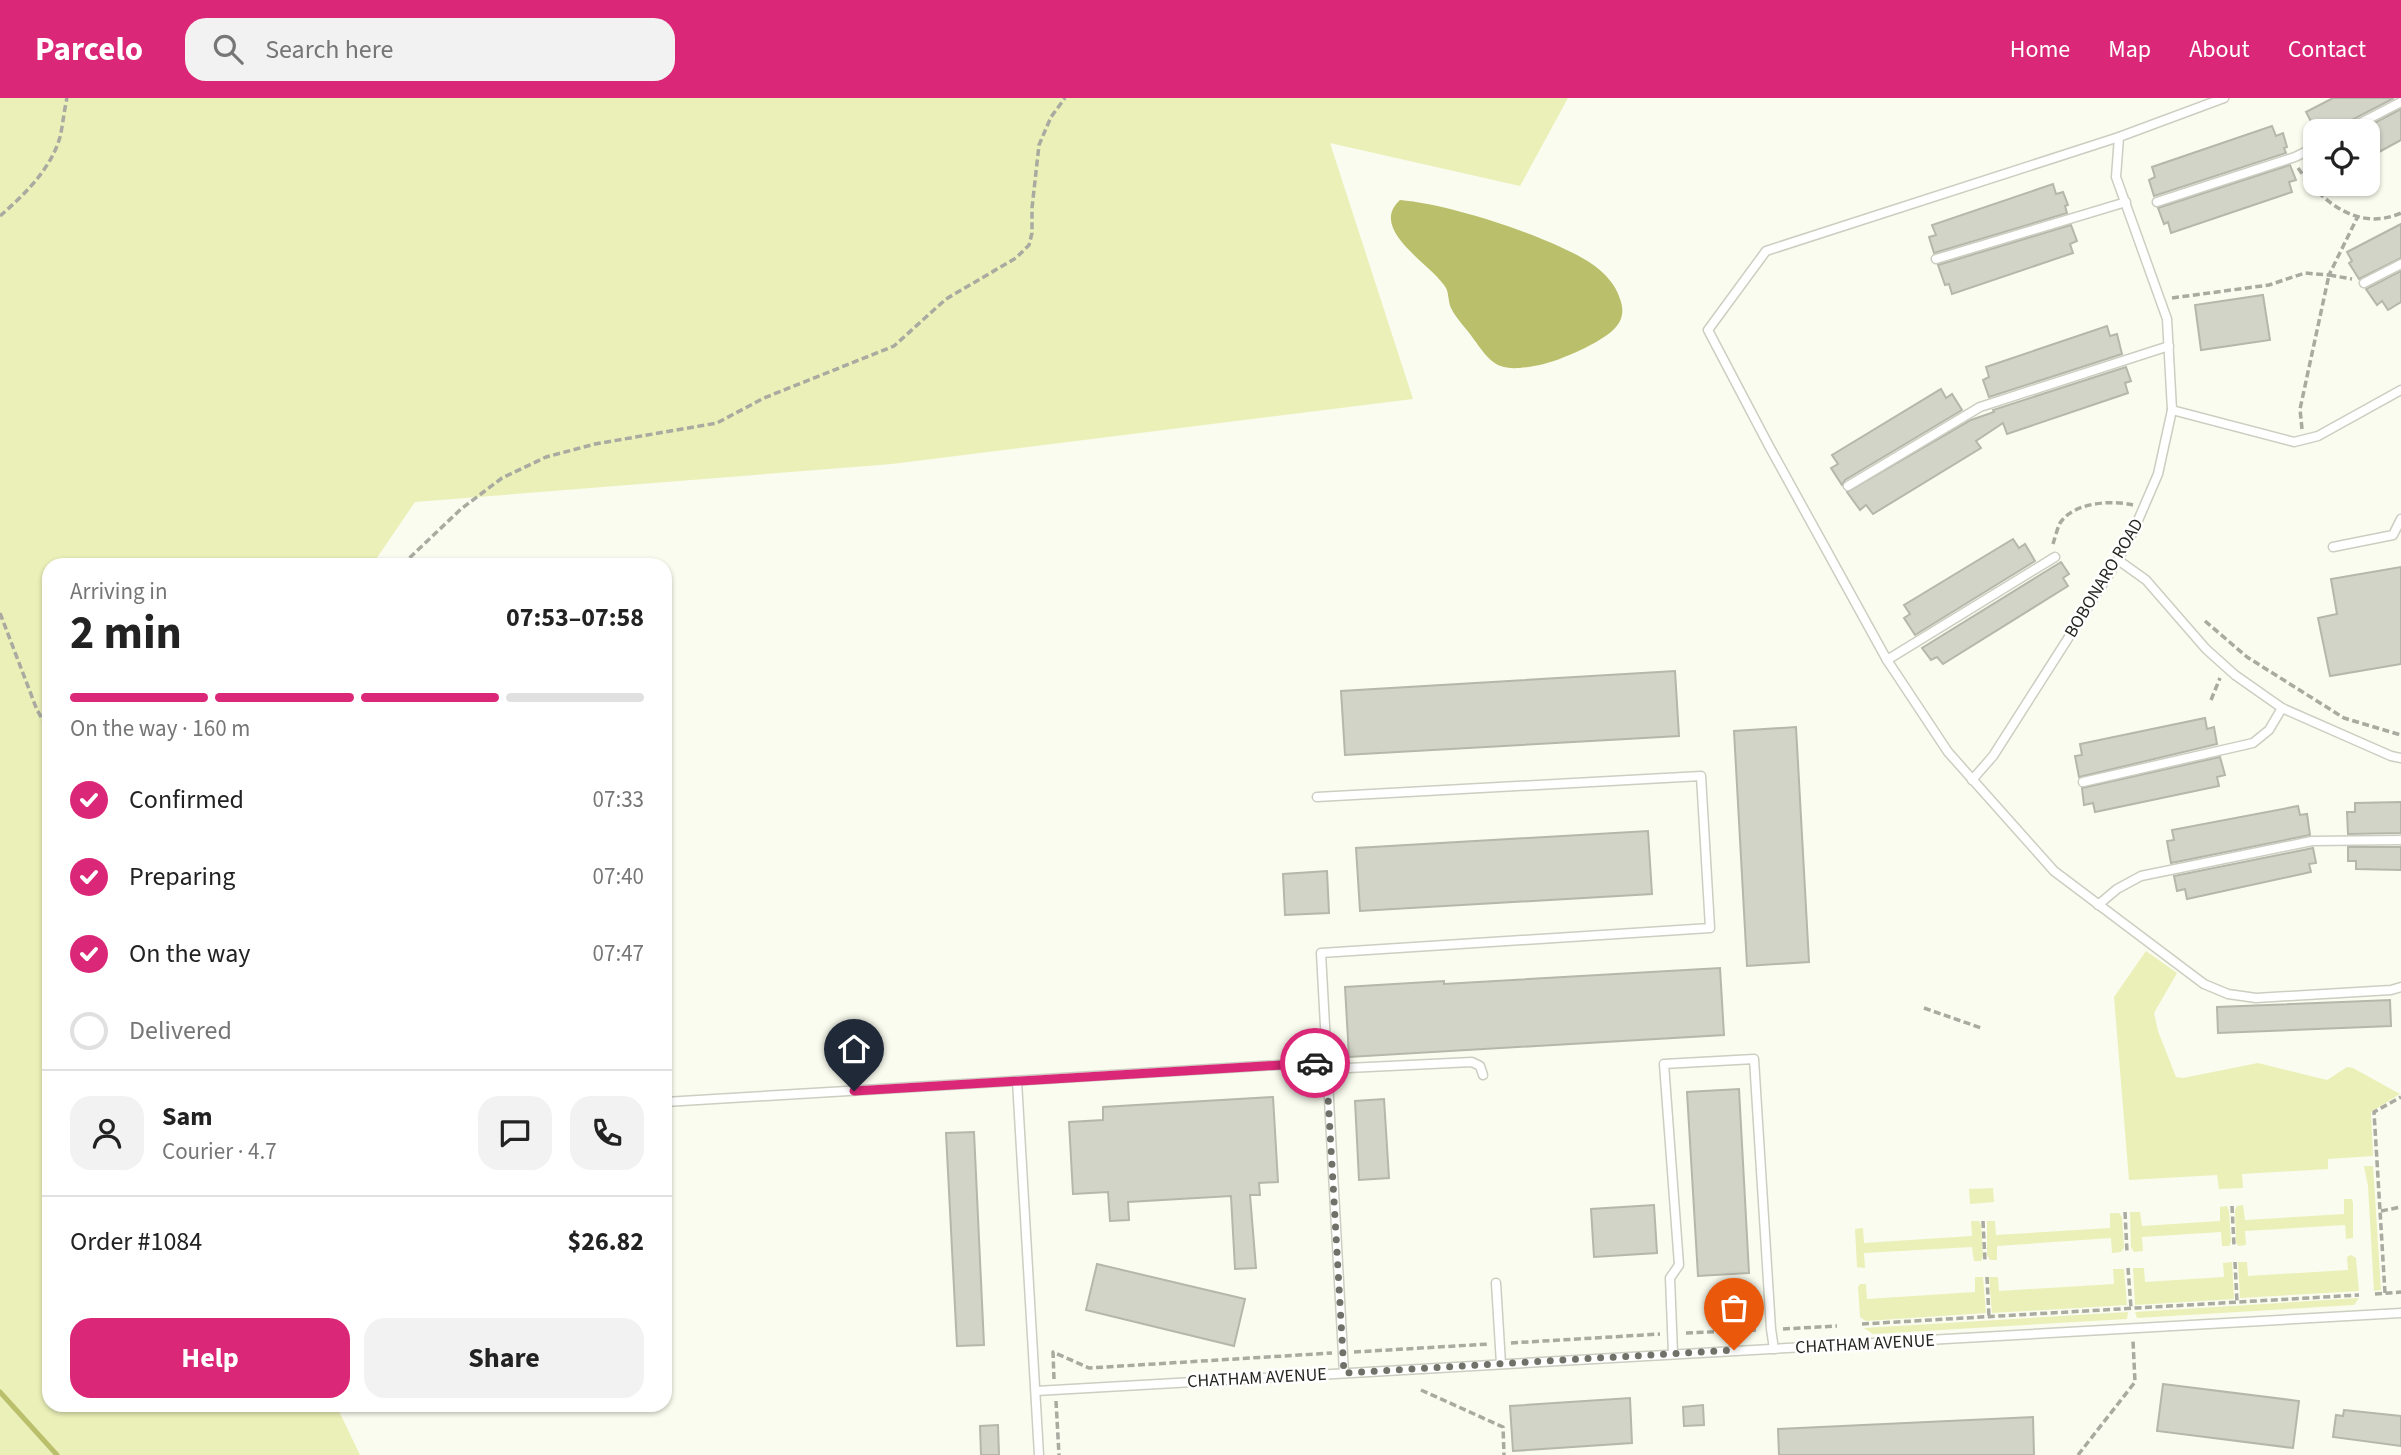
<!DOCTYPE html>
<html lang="en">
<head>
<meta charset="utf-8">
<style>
	body { margin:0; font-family:"Source Sans 3",sans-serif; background:#f2f2f2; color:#222; height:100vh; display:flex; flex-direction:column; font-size:26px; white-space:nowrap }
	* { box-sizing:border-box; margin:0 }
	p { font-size:23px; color:#767676 }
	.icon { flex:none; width:38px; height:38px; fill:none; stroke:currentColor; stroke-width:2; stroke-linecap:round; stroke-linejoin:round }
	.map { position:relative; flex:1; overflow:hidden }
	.sheet { position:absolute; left:42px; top:460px; width:630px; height:854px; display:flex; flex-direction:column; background:#fff; border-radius:21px; box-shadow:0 2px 5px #0004 }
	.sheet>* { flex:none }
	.tools { position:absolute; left:2303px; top:21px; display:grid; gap:14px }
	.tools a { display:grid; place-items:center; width:77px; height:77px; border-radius:14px; background:#fff; box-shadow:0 2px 5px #0004; font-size:35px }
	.pin { position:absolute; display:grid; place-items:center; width:60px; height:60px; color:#fff; margin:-72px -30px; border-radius:50% 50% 50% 0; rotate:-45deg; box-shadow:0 0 7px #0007 }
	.pin .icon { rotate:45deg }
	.courier { position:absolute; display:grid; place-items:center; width:70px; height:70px; margin:-35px; border:5px solid #db2777; border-radius:50%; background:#fff; color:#222; box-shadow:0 2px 9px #0007 }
	.headline em { font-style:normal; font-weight:700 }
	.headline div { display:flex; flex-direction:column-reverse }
	.headline { display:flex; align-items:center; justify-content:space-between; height:119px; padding:0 28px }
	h1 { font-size:46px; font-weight:700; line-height:52px }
	.bar { display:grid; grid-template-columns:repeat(4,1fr); gap:10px 7px; align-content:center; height:84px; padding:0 28px }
	.bar i { height:9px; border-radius:5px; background:#e0e0e0 }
	.bar .current { background:#db2777 }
	.bar p { grid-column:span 4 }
	.line { display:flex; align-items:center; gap:18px; padding:0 28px; border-top:2px solid #e0e0e0 }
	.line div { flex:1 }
	.round { display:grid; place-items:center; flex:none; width:74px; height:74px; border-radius:21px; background:#f2f2f2 }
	ol { padding:0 28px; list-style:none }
	li { display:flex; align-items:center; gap:21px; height:77px }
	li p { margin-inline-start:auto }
	li .icon { padding:7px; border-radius:50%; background:#db2777; color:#fff; stroke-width:4 }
	li:last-child { color:#767676 }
	li i { width:38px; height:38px; border:4px solid #e0e0e0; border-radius:50% }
	.action { display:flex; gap:14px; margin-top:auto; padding:14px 28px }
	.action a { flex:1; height:80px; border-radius:21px; background:#db2777; color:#fff; font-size:28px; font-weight:700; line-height:80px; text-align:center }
	.action a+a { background:#f2f2f2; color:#222 }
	header { display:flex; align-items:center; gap:42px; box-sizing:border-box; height:98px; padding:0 35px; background:#db2777; color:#fff }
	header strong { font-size:33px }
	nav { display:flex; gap:38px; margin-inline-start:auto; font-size:24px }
	.search { width:490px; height:63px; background:#f2f2f2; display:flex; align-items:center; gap:18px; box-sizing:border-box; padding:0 24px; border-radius:21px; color:#767676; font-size:26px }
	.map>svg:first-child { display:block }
</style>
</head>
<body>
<header>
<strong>Parcelo</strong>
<div class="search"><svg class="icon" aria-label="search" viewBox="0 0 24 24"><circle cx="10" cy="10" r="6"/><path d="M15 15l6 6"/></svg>Search here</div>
<nav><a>Home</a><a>Map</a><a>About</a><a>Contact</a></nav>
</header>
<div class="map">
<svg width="2401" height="1357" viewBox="0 0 2401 1357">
	<rect width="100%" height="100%" fill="#fafcef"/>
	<g fill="#ebf0b8">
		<polygon points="0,0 1568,0 1520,88 1330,45 1413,301 892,366 415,404 372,467 49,467 49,1307 336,1307 360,1357 0,1357"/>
		<polygon points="2146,853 2177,875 2154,915 2158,933 2176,979 2183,980 2258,965 2327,982 2347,969 2353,970 2400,996 2371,1014 2373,1058 2328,1061 2328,1071 2242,1076 2243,1090 2219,1091 2217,1077 2129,1082 2114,899"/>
		<polygon points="2364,1068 2373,1068 2381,1192 2374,1193 2368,1088"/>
		<polygon points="1993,1090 1994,1104 1970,1106 1969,1091"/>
		<polygon points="2344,1101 2352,1101 2353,1105 2353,1140 2346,1141 2345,1127 2245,1133 2246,1147 2238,1148 2236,1144 2235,1112 2237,1108 2243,1107 2245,1122 2344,1116"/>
		<polygon points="2227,1108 2229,1113 2231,1144 2229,1148 2222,1148 2221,1134 2142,1139 2143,1153 2134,1154 2131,1149 2130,1114 2140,1114 2142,1128 2220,1123 2220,1109"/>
		<polygon points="2110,1115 2119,1115 2122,1119 2124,1150 2121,1154 2112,1155 2111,1140 1997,1148 1997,1162 1990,1162 1987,1157 1987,1123 1995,1123 1996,1137 2110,1130"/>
		<polygon points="1971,1123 1979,1123 1981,1127 1983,1158 1981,1163 1974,1163 1972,1149 1864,1155 1865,1170 1857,1169 1855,1131 1863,1130 1864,1145 1972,1138"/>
		<polygon points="2351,1157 2356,1160 2359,1193 2240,1200 2238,1164 2247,1164 2248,1178 2348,1172 2347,1159"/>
		<polygon points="2232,1164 2234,1201 2135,1207 2133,1170 2144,1170 2145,1184 2224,1179 2223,1165"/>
		<polygon points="2113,1171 2124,1171 2127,1207 1992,1215 1989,1179 1998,1179 1999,1193 2114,1186"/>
		<polygon points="1975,1179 1983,1179 1986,1215 1866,1223 1860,1219 1858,1189 1860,1186 1866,1186 1867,1201 1975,1194"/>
		<polygon points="2359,1200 2354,1207 2137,1220 2135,1214"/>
		<polygon points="2128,1214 2127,1221 1873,1236 1864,1230"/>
	</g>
	<path fill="#babf6b" d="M 1400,102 C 1448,106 1534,134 1577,157 C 1596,167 1614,181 1620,201 C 1625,214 1622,225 1611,234 C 1595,247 1556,265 1534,268 C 1496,275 1491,265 1470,236 C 1464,228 1456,220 1451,210 C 1448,204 1449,196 1446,190 C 1433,167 1367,132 1400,102 Z"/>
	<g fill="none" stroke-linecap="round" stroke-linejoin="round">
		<polyline stroke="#babf6b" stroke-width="5" points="0,1294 57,1357"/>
	</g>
	<g fill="#d3d4c8" stroke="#b6b7ab" stroke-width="2">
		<polygon points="2333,0 2394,0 2342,27 2339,33 2316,33 2306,14"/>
		<polygon points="2401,11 2401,42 2368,60 2368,33 2359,33"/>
		<polygon points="2272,28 2276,38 2283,35 2287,49 2284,50 2286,55 2154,98 2149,82 2155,79 2152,69"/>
		<polygon points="2290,67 2296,82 2289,84 2292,94 2171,135 2168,124 2164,126 2158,110"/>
		<polygon points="2053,86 2056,96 2063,94 2068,107 2065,108 2067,115 1934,155 1929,139 1936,137 1932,127"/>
		<polygon points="2401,126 2401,160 2359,181 2349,165 2352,163 2347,154"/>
		<polygon points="2071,127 2077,143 2070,146 2073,155 1952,196 1949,186 1945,187 1938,167"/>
		<polygon points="2401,173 2401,204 2388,212 2382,203 2377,207 2366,191"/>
		<polygon points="2263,197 2270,242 2201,252 2195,207"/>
		<polygon points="2107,228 2110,238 2117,236 2122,256 1989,299 1983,282 1989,279 1986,269"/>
		<polygon points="2126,269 2131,283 2125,285 2128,295 2007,336 2003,325 1976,343 1981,350 1873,416 1866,407 1860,412 1847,394 1971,322 1994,314 1993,312"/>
		<polygon points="1941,291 1946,300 1952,296 1962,312 1845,382 1842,387 1831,370 1838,366 1832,357"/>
		<polygon points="2013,441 2019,450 2025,446 2035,463 1915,537 1904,520 1910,516 1904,507"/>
		<polygon points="2061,464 2069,476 2063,480 2068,488 1943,566 1937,559 1931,562 1922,550"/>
		<polygon points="2401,469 2401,566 2330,578 2318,520 2337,516 2331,481"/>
		<polygon points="1675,573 1679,638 1345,657 1341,593"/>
		<polygon points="2205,620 2207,631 2214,629 2217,646 2079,679 2075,658 2082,657 2080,646"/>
		<polygon points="1796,629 1809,864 1747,868 1734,633"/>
		<polygon points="2220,659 2225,677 2217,679 2219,688 2095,714 2093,705 2084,707 2082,690"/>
		<polygon points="2401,704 2401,735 2348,736 2347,714 2355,714 2355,705"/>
		<polygon points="2298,708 2300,717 2307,716 2310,737 2171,765 2167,743 2174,742 2172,732"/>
		<polygon points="1648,733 1652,796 1360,813 1356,750"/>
		<polygon points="2348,749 2401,749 2401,772 2356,771 2356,763 2348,763"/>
		<polygon points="2313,750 2316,765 2309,766 2311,774 2187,801 2185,791 2177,793 2174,778"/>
		<polygon points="1327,773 1329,815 1285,817 1283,776"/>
		<polygon points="1720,870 1724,937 1349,959 1345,889 1444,883 1444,886"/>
		<polygon points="2390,902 2391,928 2218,935 2217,909"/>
		<polygon points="1739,991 1749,1175 1698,1178 1687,994"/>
		<polygon points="1273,999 1278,1084 1259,1085 1260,1097 1250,1097 1256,1170 1235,1171 1231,1098 1128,1104 1129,1122 1110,1123 1108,1094 1073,1096 1069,1024 1103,1022 1103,1009"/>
		<polygon points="1384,1001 1389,1080 1359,1082 1355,1003"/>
		<polygon points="974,1034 984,1247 957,1248 946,1035"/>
		<polygon points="1654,1107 1657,1155 1594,1159 1591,1111"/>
		<polygon points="1097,1166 1245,1201 1234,1248 1086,1212"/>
		<polygon points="2163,1286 2299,1303 2293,1350 2157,1333"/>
		<polygon points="1630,1300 1632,1345 1513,1353 1510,1308"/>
		<polygon points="1703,1307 1704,1327 1684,1328 1683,1309"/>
		<polygon points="2344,1312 2401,1318 2401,1348 2333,1339 2336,1317 2343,1318"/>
		<polygon points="2033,1319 2034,1357 1779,1357 1778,1331"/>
		<polygon points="998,1327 999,1357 981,1357 980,1328"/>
	</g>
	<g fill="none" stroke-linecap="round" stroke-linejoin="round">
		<g stroke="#cccec1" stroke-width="11">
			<g id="service">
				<polyline points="2345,33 2401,4"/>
				<polyline points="2119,39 1766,153 1708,232 1769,348 1887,562 1948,654 2054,773 2204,886 2228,896 2256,900 2391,892 2401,889"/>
				<polyline points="2157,104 2295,59 2315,49"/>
				<polyline points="1936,161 2126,104"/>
				<polyline points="2364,185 2401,166"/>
				<polyline points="2172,312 2294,344 2318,338 2401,292"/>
				<polyline points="1848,388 1980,309 2169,248"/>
				<polyline points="2333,449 2393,437 2401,421"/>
				<polyline points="2118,462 2146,482 2206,551 2235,577 2282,610 2391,658 2401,660"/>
				<polyline points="1887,562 2055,459"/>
				<polyline points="1972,682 1993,658 2118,462 2133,434 2158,376 2172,312 2167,221 2116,79 2119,39 2224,0"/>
				<polyline points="2083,684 2253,645 2269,632 2282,610"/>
				<polyline points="1317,699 1701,678 1710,830 1321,855 1344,1275"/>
				<polyline points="2098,807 2117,791 2141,778 2312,743 2401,742"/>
				<polyline points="1327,971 1472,964 1480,968 1483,977"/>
				<polyline points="1017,983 1039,1357"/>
				<polyline points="665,1004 1326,964"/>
				<polyline points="1496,1185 1501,1266"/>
				<polyline points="1673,1256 1670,1180 1679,1167 1664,966 1754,961 1771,1231 1774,1251"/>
				<polyline points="1036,1293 2401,1215"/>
			</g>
		</g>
		<g stroke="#a9aaa0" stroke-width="3.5" stroke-dasharray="7 3.5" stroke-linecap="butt">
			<path d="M 2298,70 C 2322,104 2358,134 2401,115"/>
			<path d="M 0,118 C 24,97 51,71 60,39 C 63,26 64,13 67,0"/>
			<polyline points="2172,200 2269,187 2305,175 2329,177 2358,118"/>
			<polyline points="2302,331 2300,311 2329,177 2352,181"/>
			<path d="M 2053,446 C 2055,440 2057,431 2060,425 C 2074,404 2111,402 2133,407"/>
			<polyline points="402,467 461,411 502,380 546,359 595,346 717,325 764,300 894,248 946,201 1016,160 1029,147 1032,135 1032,110 1039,47 1051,19 1065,0"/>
			<polyline points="0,515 37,612 49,632"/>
			<polyline points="2205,523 2247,559 2344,620 2401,637"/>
			<polyline points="2211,602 2220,580"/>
			<polyline points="1924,910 1981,930"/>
			<polyline points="2232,1108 2234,1148"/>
			<polyline points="2381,1113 2401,1109"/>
			<polyline points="2125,1114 2127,1154"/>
			<polyline points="1983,1123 1985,1163"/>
			<polyline points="2235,1164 2237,1204"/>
			<polyline points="2128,1170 2131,1210"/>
			<polyline points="1987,1179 1989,1219"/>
			<polyline points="2385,1195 2374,1014 2401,999"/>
			<polyline points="2375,1196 2401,1194"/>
			<polyline points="1862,1226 2359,1197"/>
			<polyline points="1783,1231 1837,1228"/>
			<polyline points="1686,1235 1758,1232"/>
			<polyline points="1511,1245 1660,1236"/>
			<polyline points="1354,1254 1489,1246"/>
			<polyline points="1054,1281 1053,1254 1089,1270 1332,1255"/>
			<polyline points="1421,1292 1503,1329 1504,1357"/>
			<polyline points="1056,1303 1059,1357"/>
			<polyline points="2078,1357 2135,1284 2133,1243"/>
		</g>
		<use href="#service" stroke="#fff" stroke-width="8"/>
	</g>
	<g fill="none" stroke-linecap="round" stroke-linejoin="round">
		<polyline stroke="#707169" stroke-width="7" stroke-dasharray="0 12.6" points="1315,965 1326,964 1344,1275 1734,1252"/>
		<polyline stroke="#db2777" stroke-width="9" points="854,993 1315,965"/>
	</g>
	<g text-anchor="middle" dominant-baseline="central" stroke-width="5" stroke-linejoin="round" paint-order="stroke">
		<g font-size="18" fill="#262621" stroke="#fff">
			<text transform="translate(2104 480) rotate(-59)">BOBONARO ROAD</text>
			<text transform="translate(1865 1246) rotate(-3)">CHATHAM AVENUE</text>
			<text transform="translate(1257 1280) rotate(-3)">CHATHAM AVENUE</text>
		</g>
	</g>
</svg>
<div class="tools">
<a><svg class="icon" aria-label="locate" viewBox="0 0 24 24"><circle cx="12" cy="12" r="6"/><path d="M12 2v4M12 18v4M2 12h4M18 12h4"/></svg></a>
</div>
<div class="pin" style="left:1734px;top:1252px;background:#ea580c"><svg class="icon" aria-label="bag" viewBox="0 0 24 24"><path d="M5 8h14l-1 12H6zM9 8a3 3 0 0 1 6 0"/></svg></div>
<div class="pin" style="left:854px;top:993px;background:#1f2937"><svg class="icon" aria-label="home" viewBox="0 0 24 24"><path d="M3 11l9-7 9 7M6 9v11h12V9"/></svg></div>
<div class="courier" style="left:1315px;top:965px"><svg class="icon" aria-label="car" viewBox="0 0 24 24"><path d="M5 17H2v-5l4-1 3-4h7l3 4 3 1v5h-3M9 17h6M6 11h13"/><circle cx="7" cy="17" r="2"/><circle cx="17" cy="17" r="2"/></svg></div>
<section class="sheet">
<div class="headline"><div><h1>2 min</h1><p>Arriving in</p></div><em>07:53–07:58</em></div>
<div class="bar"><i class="current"></i><i class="current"></i><i class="current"></i><i></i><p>On the way · 160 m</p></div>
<ol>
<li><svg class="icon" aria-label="check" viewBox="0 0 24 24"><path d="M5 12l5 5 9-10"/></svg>Confirmed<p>07:33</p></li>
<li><svg class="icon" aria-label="check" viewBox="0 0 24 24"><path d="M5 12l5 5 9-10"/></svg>Preparing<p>07:40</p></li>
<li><svg class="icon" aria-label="check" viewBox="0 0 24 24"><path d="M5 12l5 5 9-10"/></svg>On the way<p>07:47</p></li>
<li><i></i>Delivered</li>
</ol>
<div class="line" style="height:126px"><a class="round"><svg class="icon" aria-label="person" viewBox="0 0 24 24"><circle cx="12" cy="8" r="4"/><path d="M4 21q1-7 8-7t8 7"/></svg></a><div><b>Sam</b><p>Courier · 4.7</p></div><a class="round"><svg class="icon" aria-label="chat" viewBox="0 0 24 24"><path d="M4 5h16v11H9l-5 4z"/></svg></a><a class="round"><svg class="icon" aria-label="phone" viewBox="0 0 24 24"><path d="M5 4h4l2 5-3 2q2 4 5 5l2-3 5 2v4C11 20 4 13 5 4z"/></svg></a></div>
<div class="line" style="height:91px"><div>Order #1084</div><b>$26.82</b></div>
<div class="action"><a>Help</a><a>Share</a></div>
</section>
</div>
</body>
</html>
